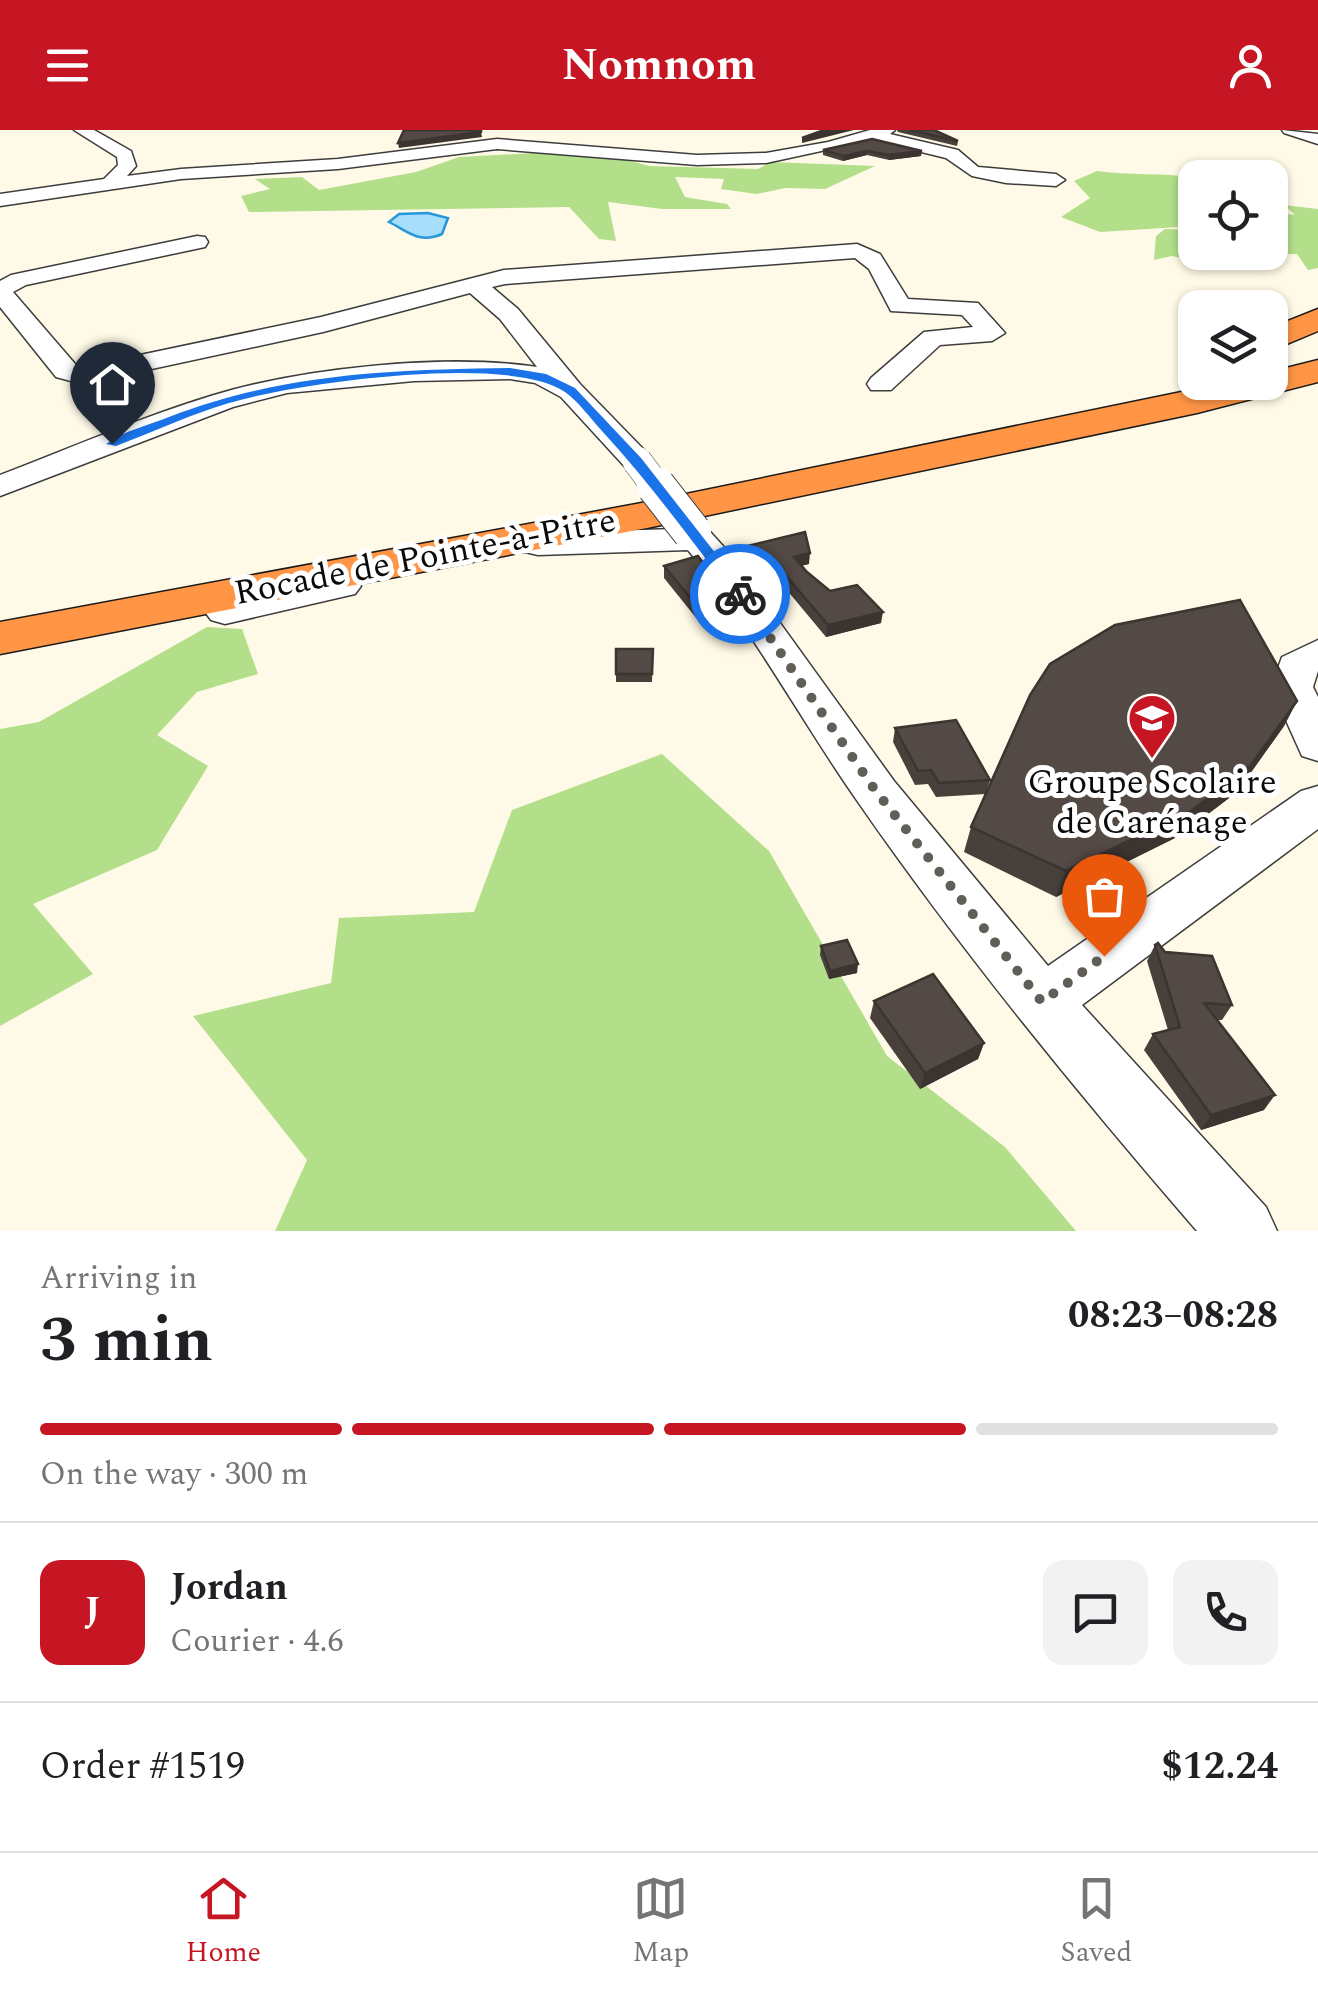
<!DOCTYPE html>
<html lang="en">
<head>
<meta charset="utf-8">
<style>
	body { margin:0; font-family:Spectral,serif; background:#f2f2f2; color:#202124; height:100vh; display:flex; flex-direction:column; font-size:38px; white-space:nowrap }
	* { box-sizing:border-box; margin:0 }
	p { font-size:32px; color:#757577 }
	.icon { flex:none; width:55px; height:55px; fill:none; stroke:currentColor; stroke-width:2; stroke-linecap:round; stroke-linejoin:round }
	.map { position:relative; height:1101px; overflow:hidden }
	.panel { display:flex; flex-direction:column; background:#fff; flex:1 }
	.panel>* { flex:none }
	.fabs { position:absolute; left:1178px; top:30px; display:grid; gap:20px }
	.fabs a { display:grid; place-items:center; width:110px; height:110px; border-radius:20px; background:#fff; box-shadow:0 2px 8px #0004; font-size:50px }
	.pin { position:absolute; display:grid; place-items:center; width:85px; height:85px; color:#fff; margin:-102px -42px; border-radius:50% 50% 50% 0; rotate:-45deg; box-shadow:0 0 10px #0007 }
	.pin .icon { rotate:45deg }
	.courier { position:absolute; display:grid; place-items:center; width:100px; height:100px; margin:-50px; border:8px solid #1a73e8; border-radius:50%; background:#fff; color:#222; box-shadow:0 2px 12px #0007 }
	.overview em { font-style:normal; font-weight:700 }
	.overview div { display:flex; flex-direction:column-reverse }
	.overview { display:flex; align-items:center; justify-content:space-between; height:170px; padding:0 40px }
	h1 { font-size:65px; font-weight:700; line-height:75px }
	.bar { display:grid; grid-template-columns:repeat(4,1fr); gap:15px 10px; align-content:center; height:120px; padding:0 40px }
	.bar i { height:12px; border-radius:8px; background:#e0e0e0 }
	.bar .selected { background:#c61623 }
	.bar p { grid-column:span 4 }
	.line { display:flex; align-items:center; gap:25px; padding:0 40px; border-top:2px solid #e0e0e0 }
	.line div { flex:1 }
	.round { display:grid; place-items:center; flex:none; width:105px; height:105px; border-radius:20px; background:#f2f2f2 }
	header { display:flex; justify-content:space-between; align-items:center; height:130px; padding:0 40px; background:#c61623; color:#fff; font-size:45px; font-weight:700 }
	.menu { display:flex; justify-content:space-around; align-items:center; height:140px; border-top:2px solid #e0e0e0; background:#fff; font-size:28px; color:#757577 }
	.menu a { display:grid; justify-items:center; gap:5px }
	.menu .selected { color:#c61623 }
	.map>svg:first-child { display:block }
</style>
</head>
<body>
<header><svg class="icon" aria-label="menu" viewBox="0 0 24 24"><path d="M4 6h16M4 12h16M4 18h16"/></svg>Nomnom<svg class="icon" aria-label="person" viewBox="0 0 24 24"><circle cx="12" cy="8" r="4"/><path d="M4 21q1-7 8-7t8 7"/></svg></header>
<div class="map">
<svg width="1318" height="1101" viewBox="0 0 1318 1101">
	<rect width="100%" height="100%" fill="#fffae7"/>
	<g fill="#b3df8b">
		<polygon points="535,23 606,24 649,36 758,39 771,32 875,36 825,59 785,58 757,64 721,59 724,49 675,47 685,67 727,74 731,79 662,79 608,72 616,111 599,109 569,77 249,82 241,66 270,59 255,49 302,47 319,60 416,42 459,27"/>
		<path d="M 1097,41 C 1131,46 1162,42 1195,48 L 1195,96 L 1100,102 L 1061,87 L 1090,68 L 1074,51 Z"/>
		<polygon points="1284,75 1318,79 1318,138 1308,140 1297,124 1248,124 1233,139 1172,126 1154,130 1156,106 1165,99 1195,100 1195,122 1270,122 1270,82 1295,85"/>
		<polygon points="207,497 242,499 258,544 197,562 157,605 208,636 157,720 33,774 93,844 0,896 0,599 39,592"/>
		<polygon points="662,624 769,721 887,926 1005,1017 1076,1101 275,1101 307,1030 193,886 331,853 339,788 474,782 512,680"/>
	</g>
	<path fill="#a6defc" stroke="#2697da" stroke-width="2.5" d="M 428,83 L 448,88 L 442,104 C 419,114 409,102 389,92 L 399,84 Z"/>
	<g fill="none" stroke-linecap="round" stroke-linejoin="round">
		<g stroke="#3d3d3d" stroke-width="3">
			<g id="minor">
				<polygon points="74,0 94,0 131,21 136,36 127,46 181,39 338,29 497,9 697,25 766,23 828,12 870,0 895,0 890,4 958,20 978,37 1056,44 1065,50 1056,56 1006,53 972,46 946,28 872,10 766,33 697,35 497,19 338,39 181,49 0,76 0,64 104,49 118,35 117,27"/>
				<polygon points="1282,0 1318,4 1318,14 1284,3"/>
				<path d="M 197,106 L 205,107 L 208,112 L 205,117 L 26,155 L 13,162 L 76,235 L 83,237 L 321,187 L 504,140 L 857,114 L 880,124 L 908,169 L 978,173 L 1005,203 L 992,211 L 940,215 L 891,260 L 871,260 L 867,254 L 871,248 L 924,202 L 973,197 L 962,185 L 891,181 L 869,139 L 855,128 L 505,154 L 492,157 L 518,179 L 580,254 L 648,324 L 653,331 L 648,338 L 626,338 L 561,267 L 535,253 L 510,249 L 414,251 L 287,263 L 233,277 L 0,366 L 0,345 C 71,318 141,287 214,265 C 302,238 446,223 537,237 L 500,189 L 470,163 L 323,202 L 82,254 L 56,247 L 0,177 L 0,151 L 11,145 Z"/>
				<path d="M 692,391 L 704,395 L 731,425 L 894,651 L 1048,836 L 1301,661 L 1318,656 L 1318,699 L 1082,875 L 1266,1077 L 1277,1101 L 1197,1101 C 1078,963 962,822 858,672 C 800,589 752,499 688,420 L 538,425 L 525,422 L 520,414 L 525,406 L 538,403 L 676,399 Z"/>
				<polygon points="342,445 355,448 361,456 355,464 225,494 211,490 205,482 211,474"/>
				<polygon points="1318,510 1318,541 1313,557 1318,567 1318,631 1302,626 1271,557 1282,527"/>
			</g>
		</g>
		<g stroke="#1b1b1b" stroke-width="3">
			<g id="highway">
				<polygon points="1318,179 1318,201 1270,221 1270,198"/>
				<polygon points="1318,230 1318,252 1197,283 647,398 0,524 0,492 647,372 1230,252 1270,252 1270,242"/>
			</g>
		</g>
		<use href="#minor" fill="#fff" fill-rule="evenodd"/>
		<use href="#highway" fill="#ff9545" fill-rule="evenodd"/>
		<g stroke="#3d3d3d" stroke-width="30" stroke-linecap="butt">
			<polyline id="minor-bridge-far1" points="637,331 658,359"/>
		</g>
		<g stroke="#3d3d3d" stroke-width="40" stroke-linecap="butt">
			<polyline id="minor-bridge" points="656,356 692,402"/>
		</g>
		<use href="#minor-bridge-far1" stroke="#fff" stroke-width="29"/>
		<use href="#minor-bridge" stroke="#fff" stroke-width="38"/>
	</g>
	<g fill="#48403b">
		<polygon points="897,0 934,0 958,11 957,16 898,2"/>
		<polygon points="872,9 921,26 889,30 867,25 843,31 823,25 823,20"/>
		<polygon points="739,418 809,434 801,436 830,461 881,493 826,507 786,459 775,462 761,446 753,449 739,429"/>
		<polygon points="664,436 733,473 732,486 701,494 664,448"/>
		<polygon points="616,519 653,519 652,552 616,552"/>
		<polygon points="1297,571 1284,596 1237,662 1179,706 1056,767 964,722 971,697 986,664 936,667 928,654 915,655 893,612 895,598 990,650 986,662"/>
		<polygon points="1155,815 1232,875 1222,890 1217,890 1264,980 1201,1000 1144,920 1153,904 1168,900 1147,831"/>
		<polygon points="821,816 857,843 829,849 820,825"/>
		<polygon points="874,871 984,913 978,929 920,959 870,888"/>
	</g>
	<g fill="#3b3430">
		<polygon points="836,0 854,0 802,13 802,8"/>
		<polygon points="481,2 482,7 399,18 398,13"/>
		<polygon points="867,21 867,25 843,31 844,26"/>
		<polygon points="922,21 921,26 889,30 889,25"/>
		<polygon points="810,423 809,434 792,438 794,427"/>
		<polygon points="762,435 761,446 753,449 753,437"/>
		<polygon points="787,447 786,459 775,462 776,450"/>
		<polygon points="733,473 732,486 701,494 702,482"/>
		<polygon points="883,482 881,493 826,507 828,495"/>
		<polygon points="1297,571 1284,596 1237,662 1179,706 1056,767 1066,741"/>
		<polygon points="858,834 857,843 829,849 830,841"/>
		<polygon points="984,913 978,929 920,959 925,943"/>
		<polygon points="1275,965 1264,980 1201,1000 1211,985"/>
	</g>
	<g fill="#544a45" stroke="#3b3430" stroke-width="2.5">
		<polygon points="404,0 481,0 481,2 398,13"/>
		<polygon points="824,0 836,0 802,8"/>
		<polygon points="910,0 934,0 958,11"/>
		<polygon points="872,9 922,21 889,25 867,21 844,26 823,20"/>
		<polygon points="805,402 810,423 794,427 807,442 830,461 857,455 883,482 828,495 787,447 776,450 762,435 753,437 739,418"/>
		<polygon points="698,426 733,473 702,482 664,436"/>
		<polygon points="1240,470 1297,571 1250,636 1191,681 1066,741 971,697 1030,565 1050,534 1115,495"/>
		<polygon points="616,519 653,519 652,544 616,544"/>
		<polygon points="956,590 990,650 939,653 931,640 918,641 895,598"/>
		<polygon points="847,810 858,834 830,841 821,816"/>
		<polygon points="1158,813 1165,822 1212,826 1232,875 1204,873 1275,965 1211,985 1153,904 1180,897 1155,815"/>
		<polygon points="933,844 984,913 925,943 874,871"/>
	</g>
	<path fill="#1a73e8" d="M 510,238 L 546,244 L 575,258 L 641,328 L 745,461 L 745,467 L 735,467 C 691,410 650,353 602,301 C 590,288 579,272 565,262 C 509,223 296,253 229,273 C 191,284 153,302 116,316 L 106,314 C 123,301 149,295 169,287 C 285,243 388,240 510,238 Z"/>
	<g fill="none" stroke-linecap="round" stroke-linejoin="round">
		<polyline stroke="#605e57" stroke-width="10" stroke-dasharray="0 18" points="740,464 875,660 1042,872 1104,826"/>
	</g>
	<defs>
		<g id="school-pin" transform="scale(2.5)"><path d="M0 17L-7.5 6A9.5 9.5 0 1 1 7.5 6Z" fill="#c61623" stroke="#fff"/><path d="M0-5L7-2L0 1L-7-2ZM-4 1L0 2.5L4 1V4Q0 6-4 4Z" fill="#fff"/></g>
	</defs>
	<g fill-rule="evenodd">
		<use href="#school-pin" x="1152" y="588"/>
	</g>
	<g text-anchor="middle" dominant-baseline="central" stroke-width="10" stroke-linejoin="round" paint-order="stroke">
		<g font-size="35" fill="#0a0a0a" stroke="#fff">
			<text transform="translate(425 427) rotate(-11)">Rocade de Pointe-à-Pitre</text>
		</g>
		<g font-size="35" fill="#0a0a0a" stroke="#fff">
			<text x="1152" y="652">Groupe Scolaire<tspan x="1152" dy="40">de Carénage</tspan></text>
		</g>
	</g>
</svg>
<div class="fabs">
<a><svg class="icon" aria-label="locate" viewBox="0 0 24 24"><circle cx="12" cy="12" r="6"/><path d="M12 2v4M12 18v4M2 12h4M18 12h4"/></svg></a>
<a><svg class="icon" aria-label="layers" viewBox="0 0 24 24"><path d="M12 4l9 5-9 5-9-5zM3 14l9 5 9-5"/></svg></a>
</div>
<div class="pin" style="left:1104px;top:826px;background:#ea580c"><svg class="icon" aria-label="bag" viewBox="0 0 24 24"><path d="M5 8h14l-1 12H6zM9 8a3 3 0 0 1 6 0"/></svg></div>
<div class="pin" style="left:112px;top:314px;background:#1f2937"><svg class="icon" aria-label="home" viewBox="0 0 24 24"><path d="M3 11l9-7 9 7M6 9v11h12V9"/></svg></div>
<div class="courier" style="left:740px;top:464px"><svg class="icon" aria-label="bike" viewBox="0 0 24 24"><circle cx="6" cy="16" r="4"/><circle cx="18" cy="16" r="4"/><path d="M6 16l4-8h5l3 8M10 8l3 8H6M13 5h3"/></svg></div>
</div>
<section class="panel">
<div class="overview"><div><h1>3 min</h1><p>Arriving in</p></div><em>08:23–08:28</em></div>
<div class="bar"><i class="selected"></i><i class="selected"></i><i class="selected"></i><i></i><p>On the way · 300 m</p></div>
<div class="line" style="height:180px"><b class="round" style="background:#c61623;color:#fff">J</b><div><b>Jordan</b><p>Courier · 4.6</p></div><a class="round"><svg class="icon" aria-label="chat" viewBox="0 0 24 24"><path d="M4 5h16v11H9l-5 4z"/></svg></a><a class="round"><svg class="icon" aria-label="phone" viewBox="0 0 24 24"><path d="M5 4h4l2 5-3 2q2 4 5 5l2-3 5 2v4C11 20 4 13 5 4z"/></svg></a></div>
<div class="line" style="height:130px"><div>Order #1519</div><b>$12.24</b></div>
</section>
<nav class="menu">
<a class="selected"><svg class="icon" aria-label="home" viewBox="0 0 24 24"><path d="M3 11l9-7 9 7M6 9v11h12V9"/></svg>Home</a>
<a><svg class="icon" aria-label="map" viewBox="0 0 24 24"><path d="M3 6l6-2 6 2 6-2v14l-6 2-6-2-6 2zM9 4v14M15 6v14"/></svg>Map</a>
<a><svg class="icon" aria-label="saved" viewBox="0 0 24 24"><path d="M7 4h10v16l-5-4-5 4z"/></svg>Saved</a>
</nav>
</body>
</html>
